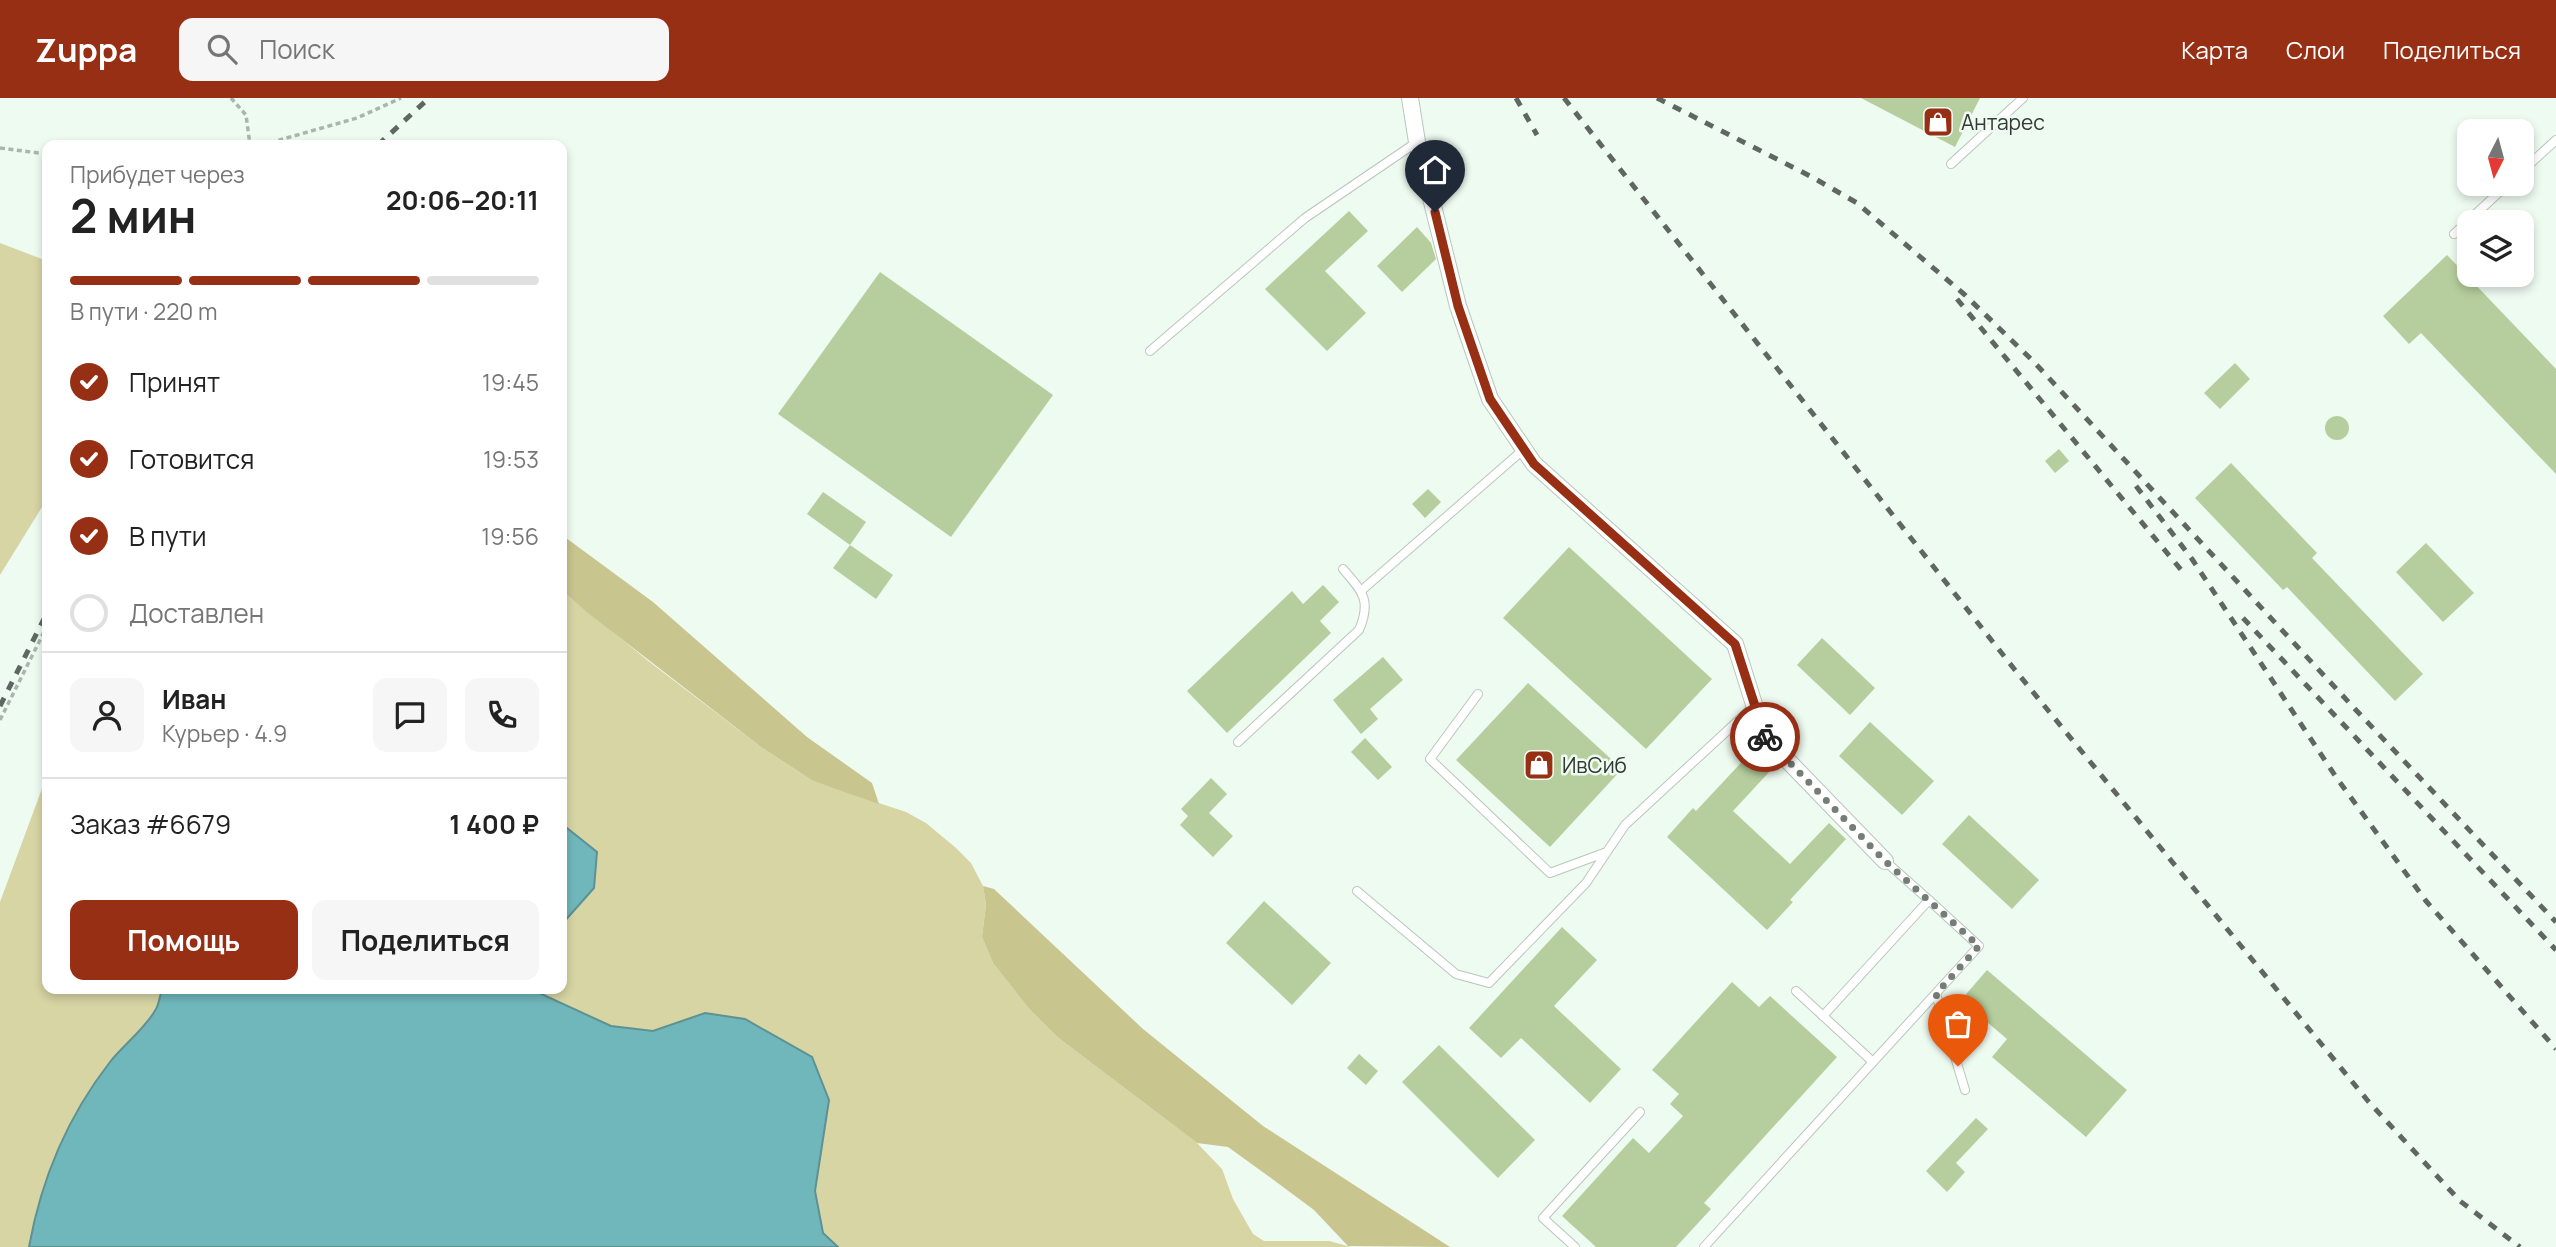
<!DOCTYPE html>
<html lang="ru">
<head>
<meta charset="utf-8">
<style>
	body { margin:0; font-family:Manrope,sans-serif; background:#f6f6f6; color:#222; height:100vh; display:flex; flex-direction:column; font-size:26px; white-space:nowrap }
	* { box-sizing:border-box; margin:0 }
	p { font-size:23px; color:#767676 }
	.icon { flex:none; width:38px; height:38px; fill:none; stroke:currentColor; stroke-width:2; stroke-linecap:round; stroke-linejoin:round }
	.map { position:relative; flex:1; overflow:hidden }
	.drawer { position:absolute; left:42px; top:42px; width:525px; height:854px; display:flex; flex-direction:column; background:#fff; border-radius:14px; box-shadow:0 4px 10px #0003 }
	.drawer>* { flex:none }
	.needle { width:46px; rotate:186deg }
	.tools { position:absolute; left:2457px; top:21px; display:grid; gap:14px }
	.tools a { display:grid; place-items:center; width:77px; height:77px; border-radius:14px; background:#fff; box-shadow:0 4px 10px #0003; font-size:35px }
	.pin { position:absolute; display:grid; place-items:center; width:60px; height:60px; color:#fff; margin:-72px -30px; border-radius:50% 50% 50% 0; rotate:-45deg; box-shadow:0 0 7px #0007 }
	.pin .icon { rotate:45deg }
	.courier { position:absolute; display:grid; place-items:center; width:70px; height:70px; margin:-35px; border:5px solid #972f14; border-radius:50%; background:#fff; color:#222; box-shadow:0 2px 9px #0007 }
	.overview em { font-style:normal; font-weight:700 }
	.overview div { display:flex; flex-direction:column-reverse }
	.overview { display:flex; align-items:center; justify-content:space-between; height:119px; padding:0 28px }
	h1 { font-size:46px; font-weight:700; line-height:52px }
	.bar { display:grid; grid-template-columns:repeat(4,1fr); gap:10px 7px; align-content:center; height:84px; padding:0 28px }
	.bar i { height:9px; border-radius:5px; background:#e0e0e0 }
	.bar .active { background:#972f14 }
	.bar p { grid-column:span 4 }
	.line { display:flex; align-items:center; gap:18px; padding:0 28px; border-top:2px solid #e0e0e0 }
	.line div { flex:1 }
	.round { display:grid; place-items:center; flex:none; width:74px; height:74px; border-radius:14px; background:#f6f6f6 }
	ol { padding:0 28px; list-style:none }
	li { display:flex; align-items:center; gap:21px; height:77px }
	li p { margin-inline-start:auto }
	li .icon { padding:7px; border-radius:50%; background:#972f14; color:#fff; stroke-width:4 }
	li:last-child { color:#767676 }
	li i { width:38px; height:38px; border:4px solid #e0e0e0; border-radius:50% }
	.cta { display:flex; gap:14px; margin-top:auto; padding:14px 28px }
	.cta a { flex:1; height:80px; border-radius:14px; background:#972f14; color:#fff; font-size:28px; font-weight:700; line-height:80px; text-align:center }
	.cta a+a { background:#f6f6f6; color:#222 }
	header { display:flex; align-items:center; gap:42px; box-sizing:border-box; height:98px; padding:0 35px; background:#972f14; color:#fff }
	header strong { font-size:33px }
	nav { display:flex; gap:38px; margin-inline-start:auto; font-size:24px }
	.search { width:490px; height:63px; background:#f6f6f6; display:flex; align-items:center; gap:18px; box-sizing:border-box; padding:0 24px; border-radius:14px; color:#767676; font-size:26px }
	.map>svg:first-child { display:block }
</style>
</head>
<body>
<header>
<strong>Zuppa</strong>
<div class="search"><svg class="icon" aria-label="search" viewBox="0 0 24 24"><circle cx="10" cy="10" r="6"/><path d="M15 15l6 6"/></svg>Поиск</div>
<nav><a>Карта</a><a>Слои</a><a>Поделиться</a></nav>
</header>
<div class="map">
<svg width="2556" height="1149" viewBox="0 0 2556 1149">
	<rect width="100%" height="100%" fill="#eefbf1"/>
	<g fill="#d7d5a4">
		<polygon points="0,145 47,163 47,401 0,477"/>
		<polygon points="562,492 647,562 761,649 813,683 906,714 926,725 956,750 971,765 983,788 986,806 982,839 993,865 1030,912 1056,938 1197,1045 1222,1071 1233,1101 1253,1136 1264,1143 1329,1143 1351,1149 838,1149 823,1135 815,1092 829,1002 705,915 653,933 611,928 537,894 536,891 562,891 562,826 594,790 597,754 562,726"/>
		<path d="M 47,677 L 47,891 L 162,891 C 160,897 159,906 156,911 C 146,930 123,947 110,964 C 68,1018 41,1082 29,1149 L 0,1149 L 0,804 Z"/>
	</g>
	<g fill="#c8c58f">
		<polygon points="562,437 653,504 807,639 872,685 879,706 813,683 761,649 588,515 562,492"/>
		<polygon points="983,788 994,791 1143,931 1263,1028 1450,1149 1348,1148 1314,1112 1271,1080 1228,1049 1197,1045 1056,938 1030,912 993,865 982,839 986,806"/>
	</g>
	<g fill="#70b7bb" stroke="#5e9193" stroke-width="2">
		<polygon points="562,726 597,754 594,790 562,826"/>
		<path d="M 162,891 L 536,891 L 537,894 L 611,928 L 653,933 L 705,915 L 745,921 L 812,959 L 829,1002 L 815,1093 L 823,1135 L 838,1149 L 29,1149 C 41,1082 68,1018 110,964 C 123,947 146,930 156,911 C 159,906 160,897 162,891 Z"/>
	</g>
	<g fill="#b6ce9d">
		<polygon points="1861,0 1980,0 1955,49"/>
		<polygon points="1349,113 1368,133 1325,173 1366,215 1327,253 1265,191"/>
		<polygon points="1417,129 1431,145 1436,161 1402,194 1377,168"/>
		<polygon points="2447,157 2556,271 2556,376 2421,235 2409,246 2383,218"/>
		<polygon points="880,174 1053,297 951,439 778,316"/>
		<polygon points="2235,265 2250,281 2220,311 2204,295"/>
		<circle cx="2337" cy="330" r="12"/>
		<polygon points="2059,351 2069,363 2055,375 2045,363"/>
		<polygon points="2231,365 2317,455 2312,460 2423,576 2395,603 2287,489 2283,492 2195,400"/>
		<polygon points="1428,391 1441,404 1425,420 1412,406"/>
		<polygon points="823,394 866,424 850,447 807,416"/>
		<polygon points="2426,445 2474,495 2443,524 2396,474"/>
		<polygon points="850,447 893,477 876,501 833,470"/>
		<polygon points="1569,449 1712,581 1646,651 1503,520"/>
		<polygon points="1323,487 1339,504 1320,523 1331,535 1227,635 1187,593 1292,493 1303,506"/>
		<polygon points="1822,540 1875,590 1850,617 1797,567"/>
		<polygon points="1383,559 1403,582 1370,611 1378,621 1361,636 1333,602"/>
		<polygon points="1528,585 1622,671 1550,749 1456,662"/>
		<polygon points="1870,624 1934,683 1902,717 1839,658"/>
		<polygon points="1365,640 1392,669 1378,682 1351,654"/>
		<polygon points="1752,653 1771,672 1733,713 1790,766 1829,725 1846,741 1790,802 1793,804 1767,832 1667,739 1693,710 1696,713"/>
		<polygon points="1211,680 1227,696 1209,715 1233,738 1213,759 1180,727 1188,718 1181,711"/>
		<polygon points="1969,717 2039,782 2012,811 1942,746"/>
		<polygon points="1264,803 1331,865 1292,907 1226,845"/>
		<polygon points="1562,829 1597,862 1554,908 1621,971 1590,1005 1521,940 1501,960 1469,930"/>
		<polygon points="1987,872 2127,992 2086,1039 1992,959 2007,941 1961,902"/>
		<polygon points="1732,884 1759,909 1770,898 1837,959 1704,1105 1711,1111 1676,1149 1596,1149 1562,1118 1633,1040 1649,1055 1683,1018 1670,1006 1679,996 1652,972"/>
		<polygon points="1439,947 1535,1042 1498,1080 1402,984"/>
		<polygon points="1359,956 1378,973 1366,987 1347,970"/>
		<polygon points="1976,1020 1988,1031 1956,1065 1965,1074 1947,1094 1926,1073"/>
	</g>
	<g fill="none" stroke-linecap="round" stroke-linejoin="round">
		<g stroke="#bac6bd" stroke-width="10">
			<g id="service">
				<polyline points="1951,66 2023,0"/>
				<polyline points="2522,73 2556,42"/>
				<polyline points="2454,136 2508,86"/>
				<polyline points="1150,253 1305,120 1417,44"/>
				<polyline points="1362,492 1523,352"/>
				<polyline points="1478,596 1430,661 1550,775 1604,755"/>
				<path d="M 1238,644 L 1359,532 C 1372,502 1362,493 1343,471"/>
				<polyline points="1357,793 1456,876 1489,885 1586,785 1625,727 1754,608"/>
				<polyline points="1796,893 1873,964"/>
				<polyline points="1936,896 1965,992"/>
				<polyline points="1823,918 1929,802 1885,763"/>
				<polyline points="1575,1149 1543,1120 1640,1014"/>
				<polyline points="1704,1149 1979,848 1929,802"/>
			</g>
		</g>
		<g stroke="#bac6bd" stroke-width="18">
			<polyline id="minor" points="1410,0 1417,44 1458,208 1490,301 1534,366 1735,546 1764,638 1885,763"/>
		</g>
		<g stroke="#aab5ad" stroke-width="3.5" stroke-dasharray="5 3.5" stroke-linecap="butt">
			<polyline points="231,0 246,17 250,47"/>
			<polyline points="262,47 357,20 401,0"/>
			<polyline points="0,50 47,56"/>
			<polyline points="0,622 47,528"/>
		</g>
		<use href="#service" stroke="#fff" stroke-width="8"/>
		<use href="#minor" stroke="#fff" stroke-width="16"/>
		<g stroke="#606762" stroke-width="5" stroke-dasharray="9 9" stroke-linecap="butt">
			<polyline points="1516,0 1537,37"/>
			<polyline points="1564,0 2015,572 2368,1003 2460,1103 2520,1149"/>
			<polyline points="1657,0 1812,79 1857,105 1965,197 2034,264 2355,611 2556,824"/>
			<polyline points="378,47 429,0"/>
			<polyline points="1957,201 2182,473"/>
			<polyline points="2136,388 2192,461 2336,679 2426,803 2556,951"/>
			<polyline points="2243,520 2556,852"/>
			<polyline points="0,608 47,515"/>
		</g>
	</g>
	<g fill="none" stroke-linecap="round" stroke-linejoin="round">
		<polyline stroke="#757d77" stroke-width="7" stroke-dasharray="0 12.6" points="1765,639 1885,763 1979,848 1936,896 1958,968"/>
		<polyline stroke="#972f14" stroke-width="9" points="1435,114 1458,208 1490,301 1534,366 1735,546 1765,639"/>
	</g>
	<defs>
		<g id="shop-square" transform="scale(1.575)"><rect x="-9" y="-9" width="18" height="18" rx="4" fill="#972f14" stroke="#eefbf1"/><path d="M-5-2.5h2.3a2.7 3.5 0 0 1 5.4 0H5L5.5 6h-11ZM-1.5-2.5h3a1.5 2.3 0 0 0-3 0Z" fill="#fff"/></g>
	</defs>
	<g fill-rule="evenodd">
		<use href="#shop-square" x="1938" y="24"/>
		<use href="#shop-square" x="1539" y="667"/>
	</g>
	<g text-anchor="middle" dominant-baseline="central" stroke-width="5" stroke-linejoin="round" paint-order="stroke">
		<g font-size="21" fill="#343935" stroke="#eefbf1" text-anchor="start">
			<text x="1961" y="24">Антарес</text>
			<text x="1562" y="667">ИвСиб</text>
		</g>
	</g>
</svg>
<div class="tools">
<a><svg class="needle" viewBox="-14 -14 28 28"><path d="M0-13l5 13h-10z" fill="#e53935"/><path d="M0 13l5-13h-10z" fill="#767676"/></svg></a>
<a><svg class="icon" aria-label="layers" viewBox="0 0 24 24"><path d="M12 4l9 5-9 5-9-5zM3 14l9 5 9-5"/></svg></a>
</div>
<div class="pin" style="left:1958px;top:968px;background:#ea580c"><svg class="icon" aria-label="bag" viewBox="0 0 24 24"><path d="M5 8h14l-1 12H6zM9 8a3 3 0 0 1 6 0"/></svg></div>
<div class="pin" style="left:1435px;top:114px;background:#1f2937"><svg class="icon" aria-label="home" viewBox="0 0 24 24"><path d="M3 11l9-7 9 7M6 9v11h12V9"/></svg></div>
<div class="courier" style="left:1765px;top:639px"><svg class="icon" aria-label="bike" viewBox="0 0 24 24"><circle cx="6" cy="16" r="4"/><circle cx="18" cy="16" r="4"/><path d="M6 16l4-8h5l3 8M10 8l3 8H6M13 5h3"/></svg></div>
<section class="drawer">
<div class="overview"><div><h1>2 мин</h1><p>Прибудет через</p></div><em>20:06–20:11</em></div>
<div class="bar"><i class="active"></i><i class="active"></i><i class="active"></i><i></i><p>В пути · 220 m</p></div>
<ol>
<li><svg class="icon" aria-label="check" viewBox="0 0 24 24"><path d="M5 12l5 5 9-10"/></svg>Принят<p>19:45</p></li>
<li><svg class="icon" aria-label="check" viewBox="0 0 24 24"><path d="M5 12l5 5 9-10"/></svg>Готовится<p>19:53</p></li>
<li><svg class="icon" aria-label="check" viewBox="0 0 24 24"><path d="M5 12l5 5 9-10"/></svg>В пути<p>19:56</p></li>
<li><i></i>Доставлен</li>
</ol>
<div class="line" style="height:126px"><a class="round"><svg class="icon" aria-label="person" viewBox="0 0 24 24"><circle cx="12" cy="8" r="4"/><path d="M4 21q1-7 8-7t8 7"/></svg></a><div><b>Иван</b><p>Курьер · 4.9</p></div><a class="round"><svg class="icon" aria-label="chat" viewBox="0 0 24 24"><path d="M4 5h16v11H9l-5 4z"/></svg></a><a class="round"><svg class="icon" aria-label="phone" viewBox="0 0 24 24"><path d="M5 4h4l2 5-3 2q2 4 5 5l2-3 5 2v4C11 20 4 13 5 4z"/></svg></a></div>
<div class="line" style="height:91px"><div>Заказ #6679</div><b>1 400 ₽</b></div>
<div class="cta"><a>Помощь</a><a>Поделиться</a></div>
</section>
</div>
</body>
</html>
